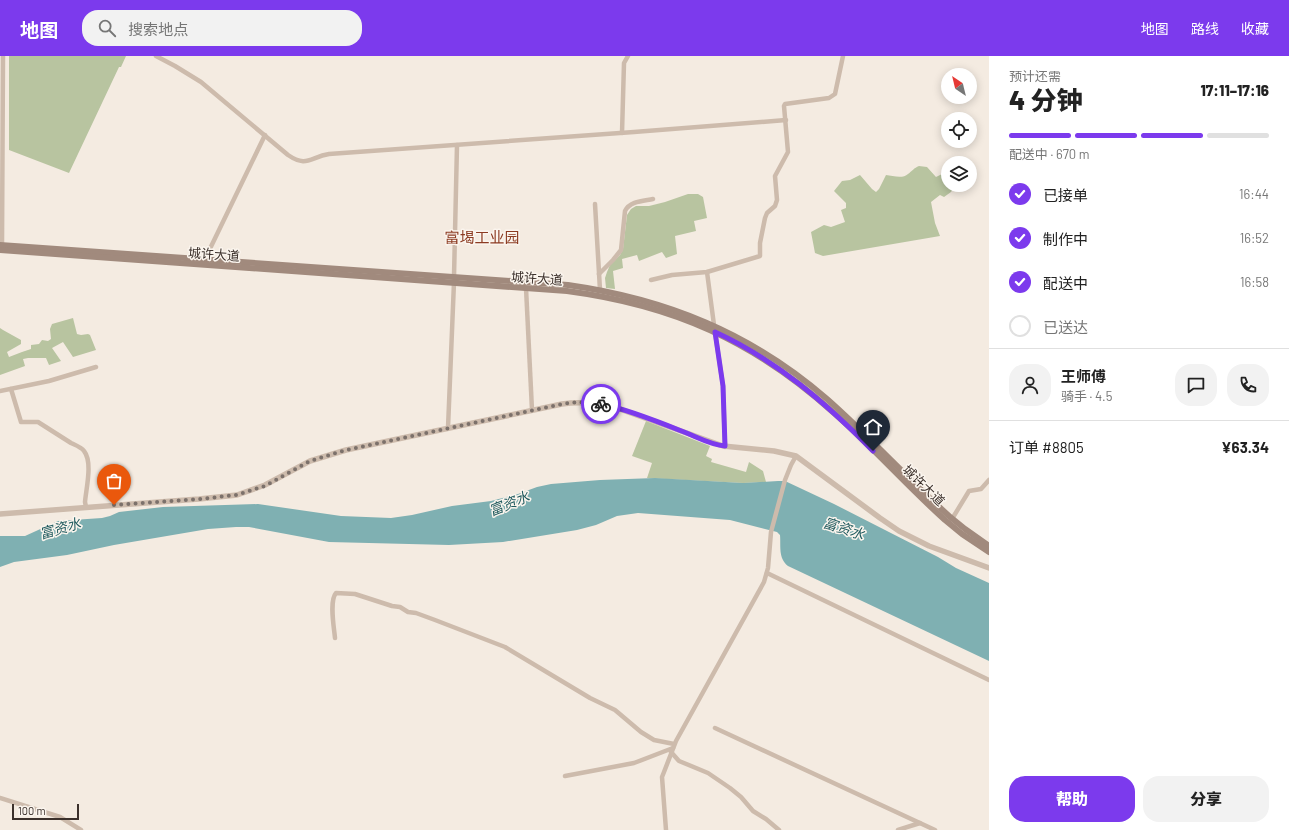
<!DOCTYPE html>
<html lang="zh">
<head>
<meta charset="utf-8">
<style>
	body { margin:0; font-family:Barlow,"Noto Sans SC",sans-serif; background:#f2f2f2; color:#222; height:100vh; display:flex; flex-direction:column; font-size:15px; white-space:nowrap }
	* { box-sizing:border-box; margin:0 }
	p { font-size:13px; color:#767676 }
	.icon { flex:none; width:22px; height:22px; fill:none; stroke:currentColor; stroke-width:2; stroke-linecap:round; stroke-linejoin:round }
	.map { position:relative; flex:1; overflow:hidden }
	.panel { display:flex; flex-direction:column; background:#fff; width:300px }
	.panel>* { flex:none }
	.needle { width:26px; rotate:325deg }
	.controls { position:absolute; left:941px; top:12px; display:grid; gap:8px }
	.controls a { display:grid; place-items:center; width:36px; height:36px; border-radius:50%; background:#fff; box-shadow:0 2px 10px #0003; font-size:20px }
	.scale { position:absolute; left:12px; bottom:10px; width:67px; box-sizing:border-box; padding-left:4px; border:2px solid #3b302b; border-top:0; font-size:11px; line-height:14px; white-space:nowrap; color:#3b302b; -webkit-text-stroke:3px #fbf5ee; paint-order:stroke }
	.pin { position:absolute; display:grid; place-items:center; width:34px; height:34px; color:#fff; margin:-41px -17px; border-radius:50% 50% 50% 0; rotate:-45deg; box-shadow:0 0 4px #0007 }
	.pin .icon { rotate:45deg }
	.courier { position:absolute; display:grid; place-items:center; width:40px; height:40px; margin:-20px; border:3px solid #7c3aed; border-radius:50%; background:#fff; color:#222; box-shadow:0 1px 5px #0007 }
	.headline em { font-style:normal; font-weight:800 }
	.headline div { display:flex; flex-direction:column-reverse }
	.headline { display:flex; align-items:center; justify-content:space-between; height:68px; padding:0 20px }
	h1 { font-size:26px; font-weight:800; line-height:30px }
	.bar { display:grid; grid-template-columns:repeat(4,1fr); gap:6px 4px; align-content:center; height:48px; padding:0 20px }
	.bar i { height:5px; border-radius:3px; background:#e0e0e0 }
	.bar .active { background:#7c3aed }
	.bar p { grid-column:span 4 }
	.line { display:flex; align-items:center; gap:10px; padding:0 20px; border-top:1px solid #e0e0e0 }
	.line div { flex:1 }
	.round { display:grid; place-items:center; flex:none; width:42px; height:42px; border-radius:16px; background:#f2f2f2 }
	ol { padding:0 20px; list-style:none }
	li { display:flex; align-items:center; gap:12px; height:44px }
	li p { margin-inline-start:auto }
	li .icon { padding:4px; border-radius:50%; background:#7c3aed; color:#fff; stroke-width:4 }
	li:last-child { color:#767676 }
	li i { width:22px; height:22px; border:2px solid #e0e0e0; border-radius:50% }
	.button { display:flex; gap:8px; margin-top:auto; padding:8px 20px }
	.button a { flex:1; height:46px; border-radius:16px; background:#7c3aed; color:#fff; font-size:16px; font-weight:800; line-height:46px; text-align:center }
	.button a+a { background:#f2f2f2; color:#222 }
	header { display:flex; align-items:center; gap:24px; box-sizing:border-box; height:56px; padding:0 20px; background:#7c3aed; color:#fff }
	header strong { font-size:19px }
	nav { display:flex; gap:22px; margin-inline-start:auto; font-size:14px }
	.search { width:280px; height:36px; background:#f2f2f2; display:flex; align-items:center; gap:10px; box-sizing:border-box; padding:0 14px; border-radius:16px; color:#767676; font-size:15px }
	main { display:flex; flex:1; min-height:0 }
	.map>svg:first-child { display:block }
</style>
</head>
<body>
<header>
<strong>地图</strong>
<div class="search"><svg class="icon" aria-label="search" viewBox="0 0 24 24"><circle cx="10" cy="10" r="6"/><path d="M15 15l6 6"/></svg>搜索地点</div>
<nav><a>地图</a><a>路线</a><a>收藏</a></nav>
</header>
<main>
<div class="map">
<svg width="989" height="774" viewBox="0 0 989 774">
	<rect width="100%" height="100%" fill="#f4ebe1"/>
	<g fill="#b8c4a0">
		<polygon points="9,0 126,0 121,11 119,11 69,117 9,94"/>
		<path d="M 919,110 L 927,111 L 936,121 L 942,118 L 943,111 L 948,111 L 948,129 L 956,129 L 951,136 L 944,141 L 940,139 L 931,146 L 935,167 L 940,180 L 823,200 L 815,197 L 811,176 L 824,169 L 831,171 L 845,166 L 841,154 L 846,152 L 846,147 L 834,135 L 842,125 L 850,124 L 860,119 L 872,133 L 876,136 L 879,133 L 886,119 C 893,120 903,123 908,118 C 912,115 914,112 919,110 Z"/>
		<polygon points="688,138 698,138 703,141 707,162 694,165 696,175 675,180 677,198 666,202 662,196 639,205 637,199 622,203 623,212 613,215 615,233 606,232 605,222 607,216 610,209 620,199 623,193 627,159 631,153 636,150 649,150 665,146"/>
		<polygon points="73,262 77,278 81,279 88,278 90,279 96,294 73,301 63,286 52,292 61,305 49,309 46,302 28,302 23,303 25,310 0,319 0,272 3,274 21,284 21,288 7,296 9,301 22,296 31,293 31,289 39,288 42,284 48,285 51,283 50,273 52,268"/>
		<polygon points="646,365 710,390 706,400 712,403 711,406 746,416 749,406 763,415 766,426 743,427 647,422 652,407 632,400"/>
	</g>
	<path fill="#7fb0b2" d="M 655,422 L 743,427 L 778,425 L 785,425 L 834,448 L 938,501 L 956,512 L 989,527 L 989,605 L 788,510 C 778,502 781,490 780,479 L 777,476 L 730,464 L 638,457 L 617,460 L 596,469 L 577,474 L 503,486 L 449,489 L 329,486 L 249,471 L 236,471 L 208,473 L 114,489 L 67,499 L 14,506 L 0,511 L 0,480 L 25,480 L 58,465 L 102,462 L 110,460 L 119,456 L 163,451 L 258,448 L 341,460 L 391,462 L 412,459 L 452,450 L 491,445 L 518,438 L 537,431 L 551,428 L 600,424 Z"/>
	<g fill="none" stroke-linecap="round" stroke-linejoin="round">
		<g stroke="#cdbbac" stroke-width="4.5">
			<path d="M 156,0 L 175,10 L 201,26 L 288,99 C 307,112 310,101 329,98 L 634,76 L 786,64"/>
			<polyline points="622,77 624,7 628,0"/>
			<polyline points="595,148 600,234"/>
			<polyline points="2,189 3,0"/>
			<polyline points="205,203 265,79"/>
			<polyline points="707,216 714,269"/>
			<path d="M 599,218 L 613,204 L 621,194 L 625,155 C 630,145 643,145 653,143"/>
			<polyline points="454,221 457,89"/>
			<polyline points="651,224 672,219 707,216 760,200 760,187 765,162 767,157 775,150 777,144 775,120 788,96 784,50 785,48 829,42 835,38 843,0"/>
			<polyline points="526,232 532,354"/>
			<polyline points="715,276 723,330 725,391"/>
			<path d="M 11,333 L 21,366 L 38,366 L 71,387 C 75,389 81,391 84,395 C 93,406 86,433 85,446 L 86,451"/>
			<polyline points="0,335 49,325 96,311"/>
			<polyline points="448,372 454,226"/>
			<polyline points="952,463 969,435 981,433 989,424"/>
			<polyline points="767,517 989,624"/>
			<path d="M 335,582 C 334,571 329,545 336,537 L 355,538 L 392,550 L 400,551 L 408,556 L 416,557 L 435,564 L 505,591 L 590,642 L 615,654 L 641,676 L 654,684 L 674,688"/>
			<polyline points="715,672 935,774"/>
			<polyline points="671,696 679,705 708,717 730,732 741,741 753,755 766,763 779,774"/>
			<polyline points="565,720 634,707 673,692"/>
			<polyline points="0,742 60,761 81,774"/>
			<polyline points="666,774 662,721 664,716 676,685 764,526 768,512 771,476 785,424 791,409 796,400"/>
			<polyline points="898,774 920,767"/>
		</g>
		<path stroke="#cdbbac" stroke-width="5.5" d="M 0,458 L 199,443 L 237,439 L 265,429 L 310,405 L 346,394 L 562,348 C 581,345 598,347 617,352 L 723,390 L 774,395 L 796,400 L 880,462 L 899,475 L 929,490 L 989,512"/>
		<g stroke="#a18a7d" stroke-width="6">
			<path d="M 0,189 L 568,229 C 666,243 751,277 827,343 C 869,380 907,422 949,460 L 965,473 L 989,490"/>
			<path d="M 0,194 L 567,235 C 673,249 754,285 834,357 C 873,391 907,430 945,464 L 962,478 L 989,496"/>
		</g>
	</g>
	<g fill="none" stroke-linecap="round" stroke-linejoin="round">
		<polyline stroke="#7c716b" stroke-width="4" stroke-dasharray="0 7.2" points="114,449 200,443 236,439 265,430 310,405 346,394 562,348 578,346 601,348"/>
		<path stroke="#7c3aed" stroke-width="5" d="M 601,348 C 627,353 659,366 684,376 C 697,381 711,389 725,390 L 723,330 L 715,276 C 776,304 826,347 873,395"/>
	</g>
	<g text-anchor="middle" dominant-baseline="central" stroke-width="3" stroke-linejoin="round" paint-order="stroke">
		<g font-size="13" fill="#3b302b" stroke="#fbf5ee">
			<text transform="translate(214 198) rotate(4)">城许大道</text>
			<text transform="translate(537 222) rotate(4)">城许大道</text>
			<text transform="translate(924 429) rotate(44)">城许大道</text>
		</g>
		<g font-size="14" font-style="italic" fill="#1f5a5e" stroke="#fbf5ee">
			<text transform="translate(509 447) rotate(-22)">富资水</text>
			<text transform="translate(60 472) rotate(-16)">富资水</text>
			<text transform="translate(844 472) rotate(18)">富资水</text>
		</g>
		<g font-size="15" fill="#8c3b22" stroke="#fbf5ee">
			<text x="482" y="181">富堨工业园</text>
		</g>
	</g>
</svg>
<div class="controls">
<a><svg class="needle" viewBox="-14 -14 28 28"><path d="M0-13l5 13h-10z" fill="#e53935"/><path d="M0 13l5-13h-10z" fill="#767676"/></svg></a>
<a><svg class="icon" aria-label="locate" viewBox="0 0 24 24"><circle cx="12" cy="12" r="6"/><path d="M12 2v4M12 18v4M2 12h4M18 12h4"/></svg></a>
<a><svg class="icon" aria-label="layers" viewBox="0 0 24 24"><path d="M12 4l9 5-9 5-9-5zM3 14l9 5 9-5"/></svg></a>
</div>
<div class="scale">100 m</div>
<div class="pin" style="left:114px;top:449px;background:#ea580c"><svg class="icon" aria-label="bag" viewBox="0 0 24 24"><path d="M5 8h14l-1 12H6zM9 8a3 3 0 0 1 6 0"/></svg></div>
<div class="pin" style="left:873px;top:395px;background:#1f2937"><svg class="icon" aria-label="home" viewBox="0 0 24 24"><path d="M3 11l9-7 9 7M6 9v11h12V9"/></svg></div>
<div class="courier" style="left:601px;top:348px"><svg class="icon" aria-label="bike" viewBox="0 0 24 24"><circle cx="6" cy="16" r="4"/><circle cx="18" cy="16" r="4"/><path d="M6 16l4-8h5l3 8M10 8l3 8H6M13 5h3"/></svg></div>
</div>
<section class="panel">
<div class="headline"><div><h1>4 分钟</h1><p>预计还需</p></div><em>17:11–17:16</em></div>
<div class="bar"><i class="active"></i><i class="active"></i><i class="active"></i><i></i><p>配送中 · 670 m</p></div>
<ol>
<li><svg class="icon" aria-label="check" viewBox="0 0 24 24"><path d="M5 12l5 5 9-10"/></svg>已接单<p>16:44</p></li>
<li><svg class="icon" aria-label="check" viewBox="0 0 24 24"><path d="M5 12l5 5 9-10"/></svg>制作中<p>16:52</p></li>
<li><svg class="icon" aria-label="check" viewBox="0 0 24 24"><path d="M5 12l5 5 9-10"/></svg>配送中<p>16:58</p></li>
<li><i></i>已送达</li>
</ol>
<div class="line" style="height:72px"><a class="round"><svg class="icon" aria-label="person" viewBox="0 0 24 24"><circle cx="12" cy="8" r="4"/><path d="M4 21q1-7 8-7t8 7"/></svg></a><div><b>王师傅</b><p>骑手 · 4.5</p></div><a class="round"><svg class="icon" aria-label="chat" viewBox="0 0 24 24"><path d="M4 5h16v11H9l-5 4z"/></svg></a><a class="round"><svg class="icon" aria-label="phone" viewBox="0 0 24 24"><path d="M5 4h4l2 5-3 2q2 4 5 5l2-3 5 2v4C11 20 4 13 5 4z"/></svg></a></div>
<div class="line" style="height:52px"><div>订单 #8805</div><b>¥63.34</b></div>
<div class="button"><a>帮助</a><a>分享</a></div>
</section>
</main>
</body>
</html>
